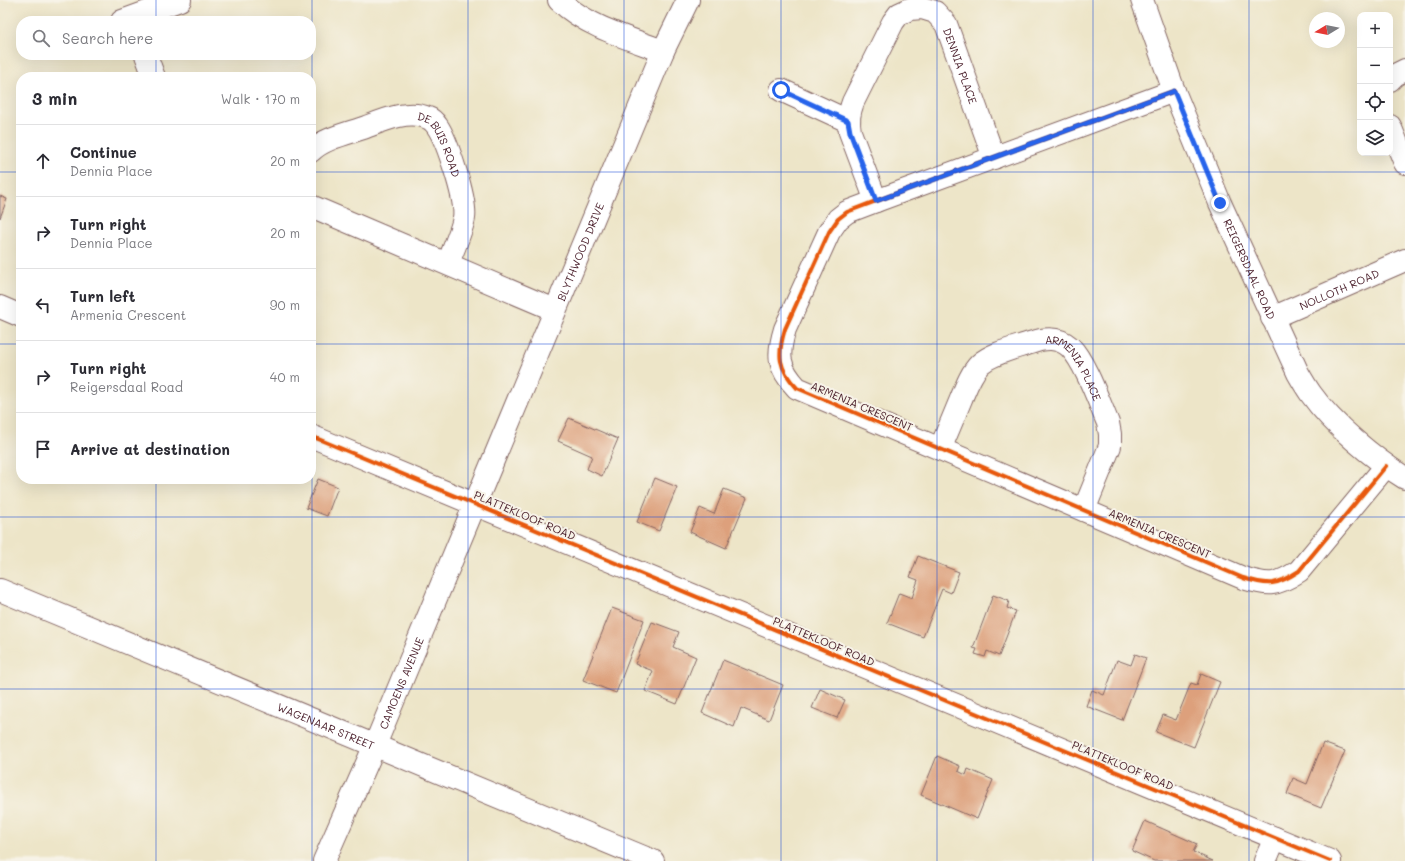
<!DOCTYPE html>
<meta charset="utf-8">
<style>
body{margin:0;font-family:Mali,sans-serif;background:#f7f7f7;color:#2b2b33}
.controls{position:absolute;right:12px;top:12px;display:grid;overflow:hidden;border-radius:8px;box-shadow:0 4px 16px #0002}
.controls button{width:36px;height:36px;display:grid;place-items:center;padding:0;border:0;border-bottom:1px solid #e1e1e2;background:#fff;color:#2b2b33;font:20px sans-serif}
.compass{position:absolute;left:1309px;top:12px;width:36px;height:36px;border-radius:50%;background:#fff;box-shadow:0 4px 16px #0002;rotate:260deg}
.stop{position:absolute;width:12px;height:12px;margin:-9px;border:3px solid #2563eb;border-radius:50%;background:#fff}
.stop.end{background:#2563eb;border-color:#fff;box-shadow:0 1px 4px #0008}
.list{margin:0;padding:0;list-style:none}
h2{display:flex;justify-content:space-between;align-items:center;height:52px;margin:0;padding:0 16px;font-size:17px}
h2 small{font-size:13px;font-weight:400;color:#7c7c81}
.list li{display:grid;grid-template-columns:26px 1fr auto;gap:12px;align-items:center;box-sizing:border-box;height:72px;padding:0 16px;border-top:1px solid #e1e1e2}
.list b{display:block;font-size:15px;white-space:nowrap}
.list p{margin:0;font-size:13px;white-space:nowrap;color:#7c7c81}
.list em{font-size:13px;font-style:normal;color:#7c7c81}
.icon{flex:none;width:22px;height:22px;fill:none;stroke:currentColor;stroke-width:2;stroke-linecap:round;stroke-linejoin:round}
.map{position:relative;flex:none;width:1405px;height:861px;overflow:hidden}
.search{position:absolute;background:#fff;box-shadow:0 4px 16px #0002;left:16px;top:16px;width:300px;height:44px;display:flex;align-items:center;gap:10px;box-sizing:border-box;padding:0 14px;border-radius:16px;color:#7c7c81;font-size:15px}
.panel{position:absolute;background:#fff;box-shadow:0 4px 16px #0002;left:16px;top:72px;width:300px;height:412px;border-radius:16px}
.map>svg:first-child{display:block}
.building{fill:#dda07b}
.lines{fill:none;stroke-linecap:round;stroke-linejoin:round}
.street-casing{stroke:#836462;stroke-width:24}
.street{stroke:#fff;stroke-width:22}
.cycleway-casing{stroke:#f7f3e8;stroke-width:6}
.cycleway{stroke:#e8590c;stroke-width:4}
.route{stroke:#2563eb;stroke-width:5}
.grid{fill:none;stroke:#1d4ed8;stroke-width:1;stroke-opacity:0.55}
.labels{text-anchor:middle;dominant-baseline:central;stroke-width:4;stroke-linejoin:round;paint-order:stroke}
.street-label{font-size:11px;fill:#4a1f2b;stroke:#f7f3e8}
</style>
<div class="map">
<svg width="1405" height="861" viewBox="0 0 1405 861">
<rect width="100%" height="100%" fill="#f7f3e8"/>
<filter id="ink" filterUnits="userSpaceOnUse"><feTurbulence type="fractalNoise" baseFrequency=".025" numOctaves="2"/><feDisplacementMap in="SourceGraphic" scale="8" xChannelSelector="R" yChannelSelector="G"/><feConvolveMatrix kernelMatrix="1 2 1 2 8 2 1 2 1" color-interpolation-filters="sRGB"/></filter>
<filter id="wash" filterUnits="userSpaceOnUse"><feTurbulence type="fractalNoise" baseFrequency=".012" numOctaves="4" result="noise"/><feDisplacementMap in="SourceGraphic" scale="16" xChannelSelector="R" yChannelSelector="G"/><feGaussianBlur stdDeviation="0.9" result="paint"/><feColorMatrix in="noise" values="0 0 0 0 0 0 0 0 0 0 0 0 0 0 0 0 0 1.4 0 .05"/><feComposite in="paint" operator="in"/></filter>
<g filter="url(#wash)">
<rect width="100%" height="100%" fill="#ede5c8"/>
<g id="blocks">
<path class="building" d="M0 196 7 199 0 218Z
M569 418 618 439 602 476 587 469 592 456 558 441Z
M655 478 677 487 659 531 637 522Z
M318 479 338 487 327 516 306 508Z
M724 489 747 498 726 548 690 532 700 508 714 514Z
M918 556 959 572 951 593 942 589 923 637 887 623 899 593 912 598 918 580 910 577Z
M993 595 1009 601 1007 608 1016 611 999 656 987 651 985 657 975 654 977 649 973 648Z
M612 608 644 620 616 693 583 680Z
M652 622 679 632 673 647 696 657 677 704 645 691 653 671 635 664Z
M1135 654 1146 658 1122 720 1086 706 1092 690 1104 695 1117 660 1131 665Z
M723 660 783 685 769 720 741 708 734 727 702 713Z
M1201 674 1220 682 1194 747 1156 732 1163 715 1176 720 1191 683 1197 685Z
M820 689 845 700 837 718 812 708Z
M1323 743 1345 751 1321 808 1287 794 1293 778 1307 784Z
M937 756 960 766 958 771 966 775 968 769 993 780 977 819 921 795Z
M1145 821 1197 844 1193 852 1213 861H1154L1132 851Z"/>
</g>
</g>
<g filter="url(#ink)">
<use href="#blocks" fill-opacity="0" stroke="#836462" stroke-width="1"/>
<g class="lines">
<g class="street-casing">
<g id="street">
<path d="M559 0C587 27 628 38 663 51"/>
<path id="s1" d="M1142 0 1174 91 1220 203 1298 373C1302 380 1306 387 1311 394 1333 425 1373 458 1405 478"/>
<path d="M122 21 180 0"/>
<path d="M146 55 154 77"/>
<path d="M1390 80 1395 75 1405 70"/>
<path d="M781 90 848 121"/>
<path d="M1174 91 876 201 847 212 838 219 829 232 785 329C777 355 778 368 797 388L1243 578C1269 586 1276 586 1299 571L1386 466"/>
<path d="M1390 126 1405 163"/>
<path id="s2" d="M311 151C324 138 350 133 366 127 384 120 409 109 428 118 431 119 435 123 437 126 447 140 467 201 464 218 462 230 453 250 448 263"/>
<path id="s3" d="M876 201 850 132C848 120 849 113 853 102L893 22 899 14 910 9 922 8 935 12 946 24 994 158"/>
<path d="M311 206 555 310"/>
<path d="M0 307 21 316"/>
<path id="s4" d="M1272 318 1405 260"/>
<path d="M311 436 1330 861"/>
<path id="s5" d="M940 449C947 433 954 416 961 399 966 387 971 373 980 364 992 353 1015 348 1030 343 1044 338 1058 336 1070 347 1085 362 1099 402 1108 423L1110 434V446L1084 510"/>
<path id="s6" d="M0 590 653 861"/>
<path id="s7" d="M324 861 375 745 663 51 688 0"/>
<path d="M1265 861 1275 838"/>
</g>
</g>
<use href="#street" class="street"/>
<g class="cycleway-casing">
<path id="cycleway" d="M1174 91 876 201 847 212 838 219 829 232 785 329C777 355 778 368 797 388L1243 578C1269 586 1276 586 1299 571L1386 466
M311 436 1330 861"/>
</g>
<use href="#cycleway" class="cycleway"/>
</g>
</g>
<g class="lines" filter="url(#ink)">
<path class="route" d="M781 90 848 121 850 132 876 201 1174 91 1220 203"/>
</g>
<path class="grid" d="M156 0V21M312 0V861M468 0V861M624 0V861M781 0V861M937 0V861M1093 0V861M1249 0V861M156 55V77M0 172H21M311 172H1405M0 344H21M311 344H1405M156 479V861M0 517H1405M0 689H1405"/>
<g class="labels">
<g class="street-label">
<text stroke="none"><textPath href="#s3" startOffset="302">DENNIA PLACE</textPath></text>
<text stroke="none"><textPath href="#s2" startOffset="153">DE BUIS ROAD</textPath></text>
<text stroke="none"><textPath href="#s7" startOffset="661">BLYTHWOOD DRIVE</textPath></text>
<text stroke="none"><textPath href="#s1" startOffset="290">REIGERSDAAL ROAD</textPath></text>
<text stroke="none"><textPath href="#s4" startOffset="73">NOLLOTH ROAD</textPath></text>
<text stroke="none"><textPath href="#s5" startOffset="208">ARMENIA PLACE</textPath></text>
<text transform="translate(862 406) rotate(23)">ARMENIA CRESCENT</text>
<text transform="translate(525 515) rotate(23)">PLATTEKLOOF ROAD</text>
<text transform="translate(1160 533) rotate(23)">ARMENIA CRESCENT</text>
<text transform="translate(824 641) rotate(23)">PLATTEKLOOF ROAD</text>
<text stroke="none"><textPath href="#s7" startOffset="194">CAMOENS AVENUE</textPath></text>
<text stroke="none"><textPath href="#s6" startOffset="353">WAGENAAR STREET</textPath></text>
<text transform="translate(1123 765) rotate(23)">PLATTEKLOOF ROAD</text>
</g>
</g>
</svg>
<div class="controls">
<button>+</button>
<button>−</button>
<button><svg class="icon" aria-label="locate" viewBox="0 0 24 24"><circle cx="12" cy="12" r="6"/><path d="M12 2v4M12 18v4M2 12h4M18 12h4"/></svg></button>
<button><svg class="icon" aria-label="layers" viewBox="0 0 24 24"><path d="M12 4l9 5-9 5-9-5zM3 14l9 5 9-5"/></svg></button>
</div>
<svg class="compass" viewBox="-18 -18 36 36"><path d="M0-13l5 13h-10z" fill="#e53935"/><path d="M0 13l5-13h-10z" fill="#7c7c81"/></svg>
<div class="stop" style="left:781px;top:90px"></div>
<div class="stop end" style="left:1220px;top:203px"></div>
<div class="search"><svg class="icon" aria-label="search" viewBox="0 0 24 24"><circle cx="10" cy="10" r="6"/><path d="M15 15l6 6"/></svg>Search here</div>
<section class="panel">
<h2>3 min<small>Walk · 170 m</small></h2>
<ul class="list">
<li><svg class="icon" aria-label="ahead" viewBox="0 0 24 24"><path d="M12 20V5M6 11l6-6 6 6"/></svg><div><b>Continue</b><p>Dennia Place</p></div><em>20 m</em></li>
<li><svg class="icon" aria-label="right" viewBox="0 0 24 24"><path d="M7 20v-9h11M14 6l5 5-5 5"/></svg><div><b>Turn right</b><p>Dennia Place</p></div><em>20 m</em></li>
<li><svg class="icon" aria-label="left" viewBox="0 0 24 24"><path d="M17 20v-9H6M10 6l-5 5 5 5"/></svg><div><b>Turn left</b><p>Armenia Crescent</p></div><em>90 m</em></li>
<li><svg class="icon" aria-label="right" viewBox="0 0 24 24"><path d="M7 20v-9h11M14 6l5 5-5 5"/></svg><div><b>Turn right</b><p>Reigersdaal Road</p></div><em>40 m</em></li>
<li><svg class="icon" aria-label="arrive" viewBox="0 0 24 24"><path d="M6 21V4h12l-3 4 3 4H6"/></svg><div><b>Arrive at destination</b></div></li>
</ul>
</section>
</div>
